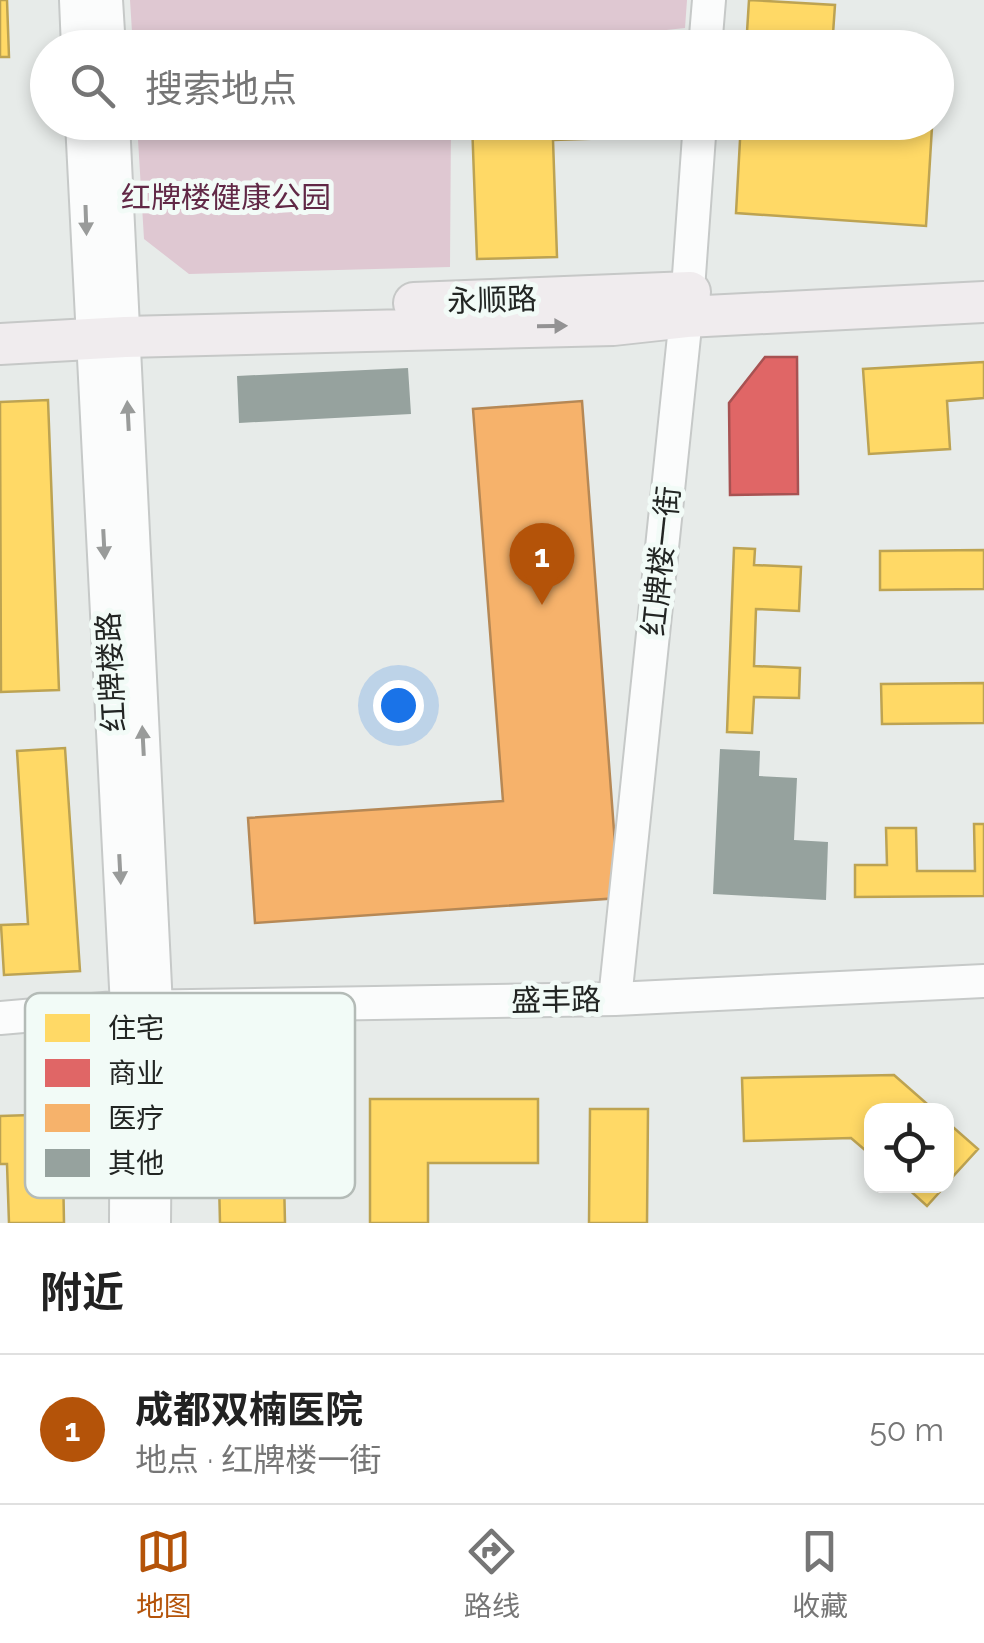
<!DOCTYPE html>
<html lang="zh">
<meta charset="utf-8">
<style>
body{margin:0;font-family:Raleway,"Noto Sans SC",sans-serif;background:#f6f6f6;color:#222}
.controls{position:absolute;right:30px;bottom:30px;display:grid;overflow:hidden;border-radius:20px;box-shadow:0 5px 15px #0003}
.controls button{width:90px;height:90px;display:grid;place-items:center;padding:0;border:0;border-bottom:2px solid #e0e0e0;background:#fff;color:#222;font:50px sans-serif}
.you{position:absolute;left:398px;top:705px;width:35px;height:35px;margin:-25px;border:8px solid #fff;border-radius:50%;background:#1a73e8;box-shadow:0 0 0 15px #1a73e833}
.badge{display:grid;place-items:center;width:65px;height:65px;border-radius:50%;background:#b45309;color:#fff;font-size:32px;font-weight:700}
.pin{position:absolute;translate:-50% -82px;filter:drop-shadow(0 2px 5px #0008)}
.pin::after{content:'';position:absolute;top:52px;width:35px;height:30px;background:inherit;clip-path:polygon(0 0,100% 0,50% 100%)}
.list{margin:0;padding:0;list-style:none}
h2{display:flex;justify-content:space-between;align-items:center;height:130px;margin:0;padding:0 40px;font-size:42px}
h2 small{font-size:32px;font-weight:400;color:#767676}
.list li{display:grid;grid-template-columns:65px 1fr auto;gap:30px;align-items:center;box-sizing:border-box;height:150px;padding:0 40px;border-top:2px solid #e0e0e0}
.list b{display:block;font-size:38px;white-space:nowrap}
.list p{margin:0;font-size:32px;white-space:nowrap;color:#767676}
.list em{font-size:32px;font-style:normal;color:#767676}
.icon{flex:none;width:55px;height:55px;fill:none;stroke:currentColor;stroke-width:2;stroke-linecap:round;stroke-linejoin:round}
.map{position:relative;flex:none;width:984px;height:1223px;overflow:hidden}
.search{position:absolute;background:#fff;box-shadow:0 5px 15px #0003;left:30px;right:30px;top:30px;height:110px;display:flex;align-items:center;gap:25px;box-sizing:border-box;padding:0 35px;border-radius:55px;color:#767676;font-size:38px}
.sheet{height:280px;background:#fff}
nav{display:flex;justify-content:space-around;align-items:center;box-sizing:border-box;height:140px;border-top:2px solid #e0e0e0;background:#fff;font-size:28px;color:#767676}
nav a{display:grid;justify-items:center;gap:5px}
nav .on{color:#b45309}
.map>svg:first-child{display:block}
.green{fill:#dfc8d2}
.homes{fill:#ffd966;stroke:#bda352;stroke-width:2.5}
.shops{fill:#e06666;stroke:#a75252;stroke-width:2.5}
.health{fill:#f6b26b;stroke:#b68855;stroke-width:2.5}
.building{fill:#96a29e}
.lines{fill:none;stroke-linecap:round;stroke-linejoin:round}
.minor-casing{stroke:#c6c9c8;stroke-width:36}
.major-casing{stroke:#c6c8c7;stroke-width:44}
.minor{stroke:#fbfcfc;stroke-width:32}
.major{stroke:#f0ecee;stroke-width:40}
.oneway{fill:#999b9a}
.oneway2{fill:#939293}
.labels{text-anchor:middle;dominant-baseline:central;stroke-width:10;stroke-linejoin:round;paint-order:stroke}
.park-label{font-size:30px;fill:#612846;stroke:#f2fbf7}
.street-label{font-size:30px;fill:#222523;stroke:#f2fbf7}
.key{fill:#f2fbf7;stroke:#b4bbb7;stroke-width:2.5}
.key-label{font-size:28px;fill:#222523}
</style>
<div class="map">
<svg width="984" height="1223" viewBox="0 0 984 1223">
<rect width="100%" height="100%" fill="#e7ebe9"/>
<path class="green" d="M130 0H687L685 28 502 48H133Z
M137 123H451L450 267 189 274 144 239Z"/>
<path class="homes" d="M0 0H7L9 57H0Z
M749 0 835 5 832 48H746Z
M472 122H613V138L553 140 557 257 477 259Z
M741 122H871L932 127 926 226 736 213Z
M984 362V398L947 401 950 449 869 454 863 369Z
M48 400 59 690 1 692 0 402Z
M734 548 755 549 754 565 801 567 799 611 756 609 754 666 800 668 799 698 754 697 752 733 727 732Z
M984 550V589L880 590V551Z
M984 683V723L882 724 881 684Z
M65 748 80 971 4 975 1 925 28 924 17 751Z
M974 824H984V896L855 897V865H887L886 828H916L917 871H975Z
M894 1075 934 1110H872V1156L851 1138 744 1141 742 1078Z
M282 1092 285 1223H220L217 1093Z
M370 1099H538V1163H428V1223H370Z
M590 1109H648L647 1223H589Z
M62 1114 64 1223H9L7 1164H0V1116Z
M946 1121 978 1149 946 1184Z
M905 1186H945L927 1206Z"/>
<path class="shops" d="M765 357H797L798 494 730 495 729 403Z"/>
<path class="health" d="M582 401 619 898 255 923 248 818 503 801 473 409Z"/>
<path class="building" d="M408 368 411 414 239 423 237 376Z
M720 749 760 751 759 776 797 778 794 840 828 842 826 900 713 894Z"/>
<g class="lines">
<g class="minor-casing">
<path id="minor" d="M76 0 78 48
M106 0 109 48
M705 48 709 0
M82 122 127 1007 126 1223
M113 122 156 1007 154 1223
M615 999 686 317 700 122
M0 1018 127 1007 615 999 984 981"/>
</g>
<g class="major-casing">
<path id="major" d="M414 303 690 292
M0 344 125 337 613 325 686 317 984 302"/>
</g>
<use href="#minor" class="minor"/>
<use href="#major" class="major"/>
</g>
<defs><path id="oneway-solid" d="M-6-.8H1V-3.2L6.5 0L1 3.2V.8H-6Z" transform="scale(2.5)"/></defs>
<g class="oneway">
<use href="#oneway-solid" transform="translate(86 220) rotate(88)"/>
<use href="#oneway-solid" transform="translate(128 416) rotate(-93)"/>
<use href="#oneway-solid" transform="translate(104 544) rotate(87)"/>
<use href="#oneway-solid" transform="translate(143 741) rotate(-93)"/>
<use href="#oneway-solid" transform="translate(120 869) rotate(87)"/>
</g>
<use class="oneway2" href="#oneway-solid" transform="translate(552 326) rotate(-1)"/>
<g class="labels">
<g class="park-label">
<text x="226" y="197">红牌楼健康公园</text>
</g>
<g class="street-label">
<text transform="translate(492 300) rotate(-2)">永顺路</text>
<text transform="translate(661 561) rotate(-84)">红牌楼一街</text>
<text transform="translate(111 672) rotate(-93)">红牌楼路</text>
<text transform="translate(556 1000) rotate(-1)">盛丰路</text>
</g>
</g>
<rect x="25" y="993" width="330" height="205" rx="15" class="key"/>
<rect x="45" y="1014" width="45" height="28" fill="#ffd966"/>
<rect x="45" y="1059" width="45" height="28" fill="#e06666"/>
<rect x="45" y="1104" width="45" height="28" fill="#f6b26b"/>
<rect x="45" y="1149" width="45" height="28" fill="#96a29e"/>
<g class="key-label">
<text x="108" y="1038">住宅</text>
<text x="108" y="1083">商业</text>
<text x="108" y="1128">医疗</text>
<text x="108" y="1173">其他</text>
</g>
</svg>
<div class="controls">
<button><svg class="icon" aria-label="locate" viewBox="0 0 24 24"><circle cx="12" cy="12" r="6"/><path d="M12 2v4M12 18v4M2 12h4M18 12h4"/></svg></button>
</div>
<div class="you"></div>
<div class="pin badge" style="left:542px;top:605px">1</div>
<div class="search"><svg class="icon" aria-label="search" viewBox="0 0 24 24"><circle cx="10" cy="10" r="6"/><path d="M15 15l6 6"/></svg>搜索地点</div>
</div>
<section class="sheet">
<h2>附近<small></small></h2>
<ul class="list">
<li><span class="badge">1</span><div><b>成都双楠医院</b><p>地点 · 红牌楼一街</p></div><em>50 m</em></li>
</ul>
</section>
<nav>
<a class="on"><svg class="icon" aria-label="map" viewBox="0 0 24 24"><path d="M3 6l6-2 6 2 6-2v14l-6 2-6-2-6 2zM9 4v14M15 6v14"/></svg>地图</a>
<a><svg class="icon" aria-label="directions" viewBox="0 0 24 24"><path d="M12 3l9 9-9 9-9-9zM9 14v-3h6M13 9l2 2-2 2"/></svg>路线</a>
<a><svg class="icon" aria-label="saved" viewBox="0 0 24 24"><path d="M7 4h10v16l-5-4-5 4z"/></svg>收藏</a>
</nav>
